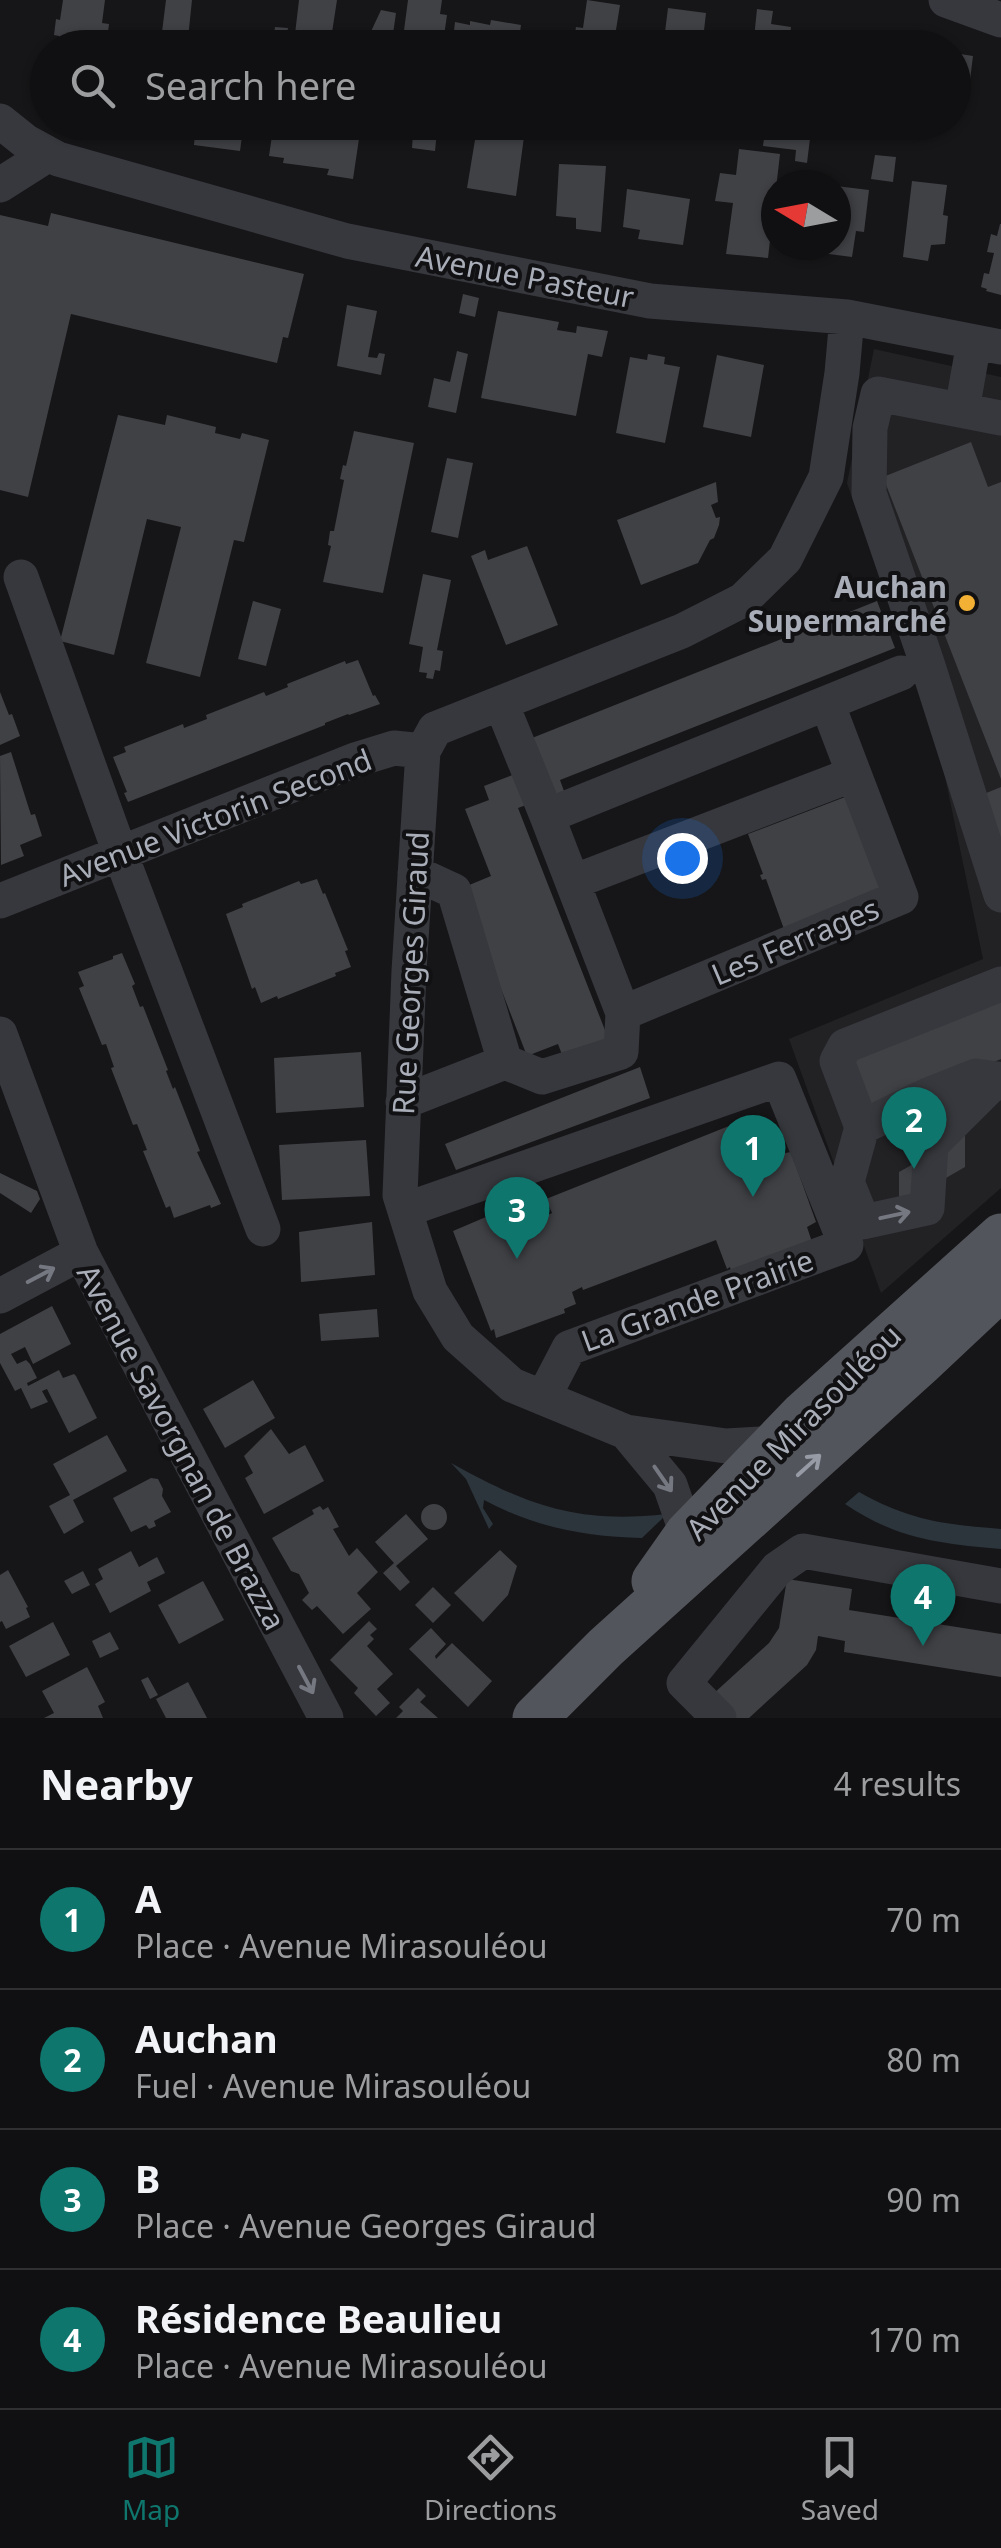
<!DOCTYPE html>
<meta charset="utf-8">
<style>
body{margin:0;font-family:"Noto Sans",sans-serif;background:#1e1e20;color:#f1f3f6}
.compass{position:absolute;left:761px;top:170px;width:90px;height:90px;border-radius:50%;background:#101012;box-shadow:0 2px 8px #0004;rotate:280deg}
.you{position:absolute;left:682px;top:858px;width:35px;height:35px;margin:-25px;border:8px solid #fff;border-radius:50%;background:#1a73e8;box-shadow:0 0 0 15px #1a73e833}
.badge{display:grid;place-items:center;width:65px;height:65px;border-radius:50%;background:#0f766e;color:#fff;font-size:32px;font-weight:700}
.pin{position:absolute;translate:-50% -82px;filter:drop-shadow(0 2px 5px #0008)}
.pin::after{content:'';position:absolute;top:52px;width:35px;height:30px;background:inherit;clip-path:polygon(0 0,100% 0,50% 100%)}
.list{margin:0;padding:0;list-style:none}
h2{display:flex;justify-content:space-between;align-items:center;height:130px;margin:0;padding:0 40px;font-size:42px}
h2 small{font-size:32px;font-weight:400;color:#9c9d9f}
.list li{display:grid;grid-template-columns:65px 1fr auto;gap:30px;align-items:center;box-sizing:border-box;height:140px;padding:0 40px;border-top:2px solid #303032}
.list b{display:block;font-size:38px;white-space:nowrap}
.list p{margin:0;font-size:32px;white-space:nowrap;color:#9c9d9f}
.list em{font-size:32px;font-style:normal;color:#9c9d9f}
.icon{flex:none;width:55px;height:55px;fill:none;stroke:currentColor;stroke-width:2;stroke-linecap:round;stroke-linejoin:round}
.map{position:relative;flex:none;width:1001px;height:1718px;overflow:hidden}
.search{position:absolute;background:#101012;box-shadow:0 2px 8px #0004;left:30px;right:30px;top:30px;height:110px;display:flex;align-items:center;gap:25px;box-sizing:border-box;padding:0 35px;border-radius:55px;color:#9c9d9f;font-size:38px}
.sheet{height:690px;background:#101012}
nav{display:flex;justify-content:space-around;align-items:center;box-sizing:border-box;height:140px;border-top:2px solid #303032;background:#101012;font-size:28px;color:#9c9d9f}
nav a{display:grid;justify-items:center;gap:5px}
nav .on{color:#0f766e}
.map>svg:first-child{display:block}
.built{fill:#222225}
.water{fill:#2c353c}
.building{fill:#404145}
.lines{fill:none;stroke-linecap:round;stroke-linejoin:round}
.minor{stroke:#37383d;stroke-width:35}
.major{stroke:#53555c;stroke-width:45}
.oneway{stroke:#757881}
.oneway2{stroke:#979ba6}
.poi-dot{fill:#f2b134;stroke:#111113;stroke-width:4}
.labels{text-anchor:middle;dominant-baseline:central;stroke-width:8;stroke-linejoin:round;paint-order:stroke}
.street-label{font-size:30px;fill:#a8adb8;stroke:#111113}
.poi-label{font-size:30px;font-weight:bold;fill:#a8adb8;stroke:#111113;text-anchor:end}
</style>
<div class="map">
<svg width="1001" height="1718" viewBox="0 0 1001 1718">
<rect width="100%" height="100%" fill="#161618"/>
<path class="built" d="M874 349 1001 377V1188L881 1293 789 1039 983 959 939 748 847 483Z"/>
<path class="water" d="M451 1463C529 1506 577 1524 667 1514L642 1538C586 1537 534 1527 484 1500L483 1508 493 1524 489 1529 466 1479Z
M859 1492C911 1521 943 1524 1001 1529V1549C942 1544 896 1539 845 1504Z"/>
<path class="building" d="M63 0H105L102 23 109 24 106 48H58L59 36 54 35 56 19 60 20Z
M166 0H192L187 48H160Z
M299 0H337L331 39 295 34Z
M408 0H442L440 14 447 15 443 43 436 42 435 48H415L411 47 412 39 403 38Z
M587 0 620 5 615 36 625 38 624 48H573L576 27 583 28Z
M668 8 706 13 702 48H663Z
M757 9 773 11 771 24 791 27 789 48H753Z
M381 10 396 13 392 41 406 43 405 48H363L365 39 367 40Z
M491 20 521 25 520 32 539 35 537 48H452L455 22 470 25V21L490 25Z
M275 27 288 28 285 48H272Z
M954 53 973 56 967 105 954 104Z
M151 122H177L175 139 150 136Z
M196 122H231V127L243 129 240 151 194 145Z
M274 122H349L348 131 360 132 353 179 327 175 329 169 283 163 284 158 269 156Z
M384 122H438L435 151 412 148 413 134 383 131Z
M478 122H526L516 196 467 188Z
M604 122H631L629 131 603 127Z
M683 122H720L719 130 682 125Z
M774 122H812L807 163 795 161 796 150 763 146 766 123 774 124Z
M815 122H873L871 134 831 128 830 134 813 132Z
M739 149 780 154 768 258 726 254 733 203 715 201 720 173 736 175Z
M875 155 896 157 893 182 871 179Z
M559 164 606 166 601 232 576 229V218L556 216Z
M912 181 947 185 943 215 948 216 945 244 931 245 928 261 903 257Z
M836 186 869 190 864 232 856 231 852 257 821 253 822 245H836Z
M627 189 690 199 683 245 638 239 640 230 623 227Z
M51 213 304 274 288 338 283 337 277 363 71 314 28 497 0 490V215L48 226Z
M1000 224H1001V295L986 291 987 289 981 287 984 273 989 274 994 253 987 252 991 234 997 236Z
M463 294 479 298 475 317 459 313Z
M347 305 377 311 368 357 377 358 379 353 385 354 381 375 337 366Z
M498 311 559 322 557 330 576 333 577 326 608 331 602 357 588 354 576 416 481 398Z
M457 351 468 354 456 413 428 407 434 378 450 382Z
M648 354 665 357 664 364 680 367 665 443 616 433 630 357 647 360Z
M717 355 764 365 751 437 703 427Z
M118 415 165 425 167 415 216 427 215 433 240 439 242 433 269 440 244 542 234 540 200 677 146 663 181 527 147 519 114 655 60 641Z
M354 431 414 443 383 593 323 582 331 546 328 545 330 531H334L344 480 340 479 343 465 346 466Z
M971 442 988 487 1001 482V779L883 477Z
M447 458 473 463 458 538 431 532Z
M716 482 718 502 711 505 716 518 720 517 719 525 714 538 710 540 698 563 641 585 617 520Z
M527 546 558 625 506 645 471 556 485 550 488 560Z
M423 574 451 580 437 650 443 651 440 671 435 670 433 679 426 678 427 673 419 672 423 647 409 644Z
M253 601 281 609 266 666 238 659Z
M877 601 895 648 560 780 564 791 518 808 610 1043 564 1060 558 1044 527 1056 462 888 491 876 465 809 489 800 484 786 541 764 532 738Z
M358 660 373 696 375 695 380 704 349 715 348 714 325 723V725L128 802 124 793 127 792 113 757 126 752 124 747 183 724 184 728 207 719 206 715 264 692 266 696 288 687 287 684 345 661 346 664Z
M0 692 9 715 12 714 20 736 0 745Z
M11 752 31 815 35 814 42 836 20 845 24 856 1 865 0 756Z
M1001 787V840L979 796Z
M845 797 882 893 785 932 766 879 762 880 760 875 763 874 748 834Z
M317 879 323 894 325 893 348 950 345 951 351 967 335 973 336 976 278 999 277 996 261 1003 255 987 252 989 226 914 243 907 242 904 299 881 301 884Z
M122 953 135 984 132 986 140 1007 143 1006 168 1070 166 1071 173 1089 175 1087 200 1151 197 1152 221 1204 211 1208 210 1205 174 1218 170 1206 166 1208 143 1151 147 1150 137 1124 133 1125 111 1068 114 1067 106 1044 102 1045 79 988 84 986 78 972 113 959V956Z
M1001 994V1059L873 1111 850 1055Z
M361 1052 364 1107 276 1113 274 1058Z
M640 1067 650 1098 456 1170 445 1144Z
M754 1116 761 1141 756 1143 758 1148 775 1140 780 1154 791 1152 816 1222 807 1227 812 1242 732 1275 730 1267 727 1269 716 1240 583 1290 582 1287 572 1292 576 1304 564 1309 565 1313 496 1338 494 1329 491 1331 453 1231 521 1202 524 1210 540 1203 544 1217 552 1213 546 1199Z
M965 1135V1167L899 1205V1172Z
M366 1140 370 1196 282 1200 279 1145Z
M0 1173 37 1191 40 1199 31 1213 0 1193Z
M372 1222 375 1275 301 1282 299 1232Z
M52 1306 71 1344 33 1364 25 1347 11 1354 17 1364 26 1360 30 1364 37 1378 27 1383 28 1386 59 1370 63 1378 74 1374 76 1376 97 1418 69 1433 47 1389 42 1391 48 1402 31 1409 21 1388 15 1391 0 1363V1334Z
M377 1309 379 1337 321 1341 319 1314Z
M253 1380 275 1418 225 1448 203 1409Z
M271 1429 289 1454 305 1445 324 1481 264 1514 245 1478 253 1473 244 1456Z
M107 1435 127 1471 73 1500 84 1522 64 1534 49 1506 70 1495 53 1464Z
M151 1478 158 1479 163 1489 162 1496 171 1512 154 1521 156 1526 149 1529 146 1525 131 1532 113 1498Z
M421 1517a13 13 0 1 1 26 0a13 13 0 1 1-26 0Z
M320 1506 323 1510 328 1507 339 1527 333 1529 349 1556 357 1548 378 1572 357 1593 371 1609 343 1634 317 1606 312 1610 302 1600 309 1593 299 1574 291 1571 272 1538 314 1514 312 1510Z
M406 1514 428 1539 396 1566 410 1582 400 1591 383 1573 394 1563 375 1542Z
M500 1550 517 1566 508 1595 483 1622 454 1593Z
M131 1551 139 1567 157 1557 165 1573 147 1582 151 1591 110 1613 95 1584 103 1579 98 1569Z
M8 1570 28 1607 26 1608 30 1617 6 1629 2 1621 0 1622V1575Z
M83 1571 90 1585 72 1594 64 1581Z
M787 1579 852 1589 849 1610 1001 1634V1677L844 1652 845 1641 818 1636 816 1650 807 1665 749 1718H734L712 1695 769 1643 779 1628Z
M203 1581 224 1620 179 1644 158 1605Z
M433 1587 451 1605 433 1623 415 1605Z
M369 1621 377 1629 370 1635 374 1639 367 1646 393 1674 377 1689 390 1703 376 1716 354 1693 358 1688 330 1660Z
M53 1622 70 1655 26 1677 9 1646Z
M431 1628 446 1644 435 1656 436 1659 452 1643 492 1681 468 1707 409 1649Z
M110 1632 119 1649 100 1658 92 1641Z
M87 1667 105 1702 98 1706 103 1718H44L54 1713 42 1691Z
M148 1677 158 1695 150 1699 141 1680Z
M188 1682 207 1718H166L156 1699Z
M418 1688 426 1696 420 1702 438 1718H396L403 1711 399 1707Z"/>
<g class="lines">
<path class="minor" d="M946 0 1001 20
M0 121 25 141 58 159 347 241 650 301 847 317 1001 347
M0 185 41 159
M962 410 974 342
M1001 418 878 394 870 428 869 493 927 663 1001 895
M21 577 120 853 263 1229
M501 703 547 816 901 673
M827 703 854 774
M547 816 623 1013 901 897 854 774 573 882
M0 901 355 760 394 748 423 751
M0 1034 81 1253 326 1718
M505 1062 542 1077 621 1052 623 1013
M997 1079 931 1145 927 1208 863 1222 847 1182 862 1127 837 1061 845 1046 1001 984
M403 1102 505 1062 454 891 415 873
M862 1127 928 1095 976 1076 997 1079 1000 1083
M405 1210 779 1079 846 1245 569 1348 543 1398
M0 1296 81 1253
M626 1432 670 1485 687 1534
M777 1443 726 1446 626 1432 512 1385 458 1337 430 1291 400 1195 409 971 423 751 435 729 682 631 743 600 785 559 826 477 842 373 847 317
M719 1718 684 1683 777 1569 803 1551 1001 1586"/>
<path class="major" d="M654 1581 687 1534 803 1414 1001 1236
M535 1718 606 1647 921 1363 1001 1288"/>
</g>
<defs><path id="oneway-shaft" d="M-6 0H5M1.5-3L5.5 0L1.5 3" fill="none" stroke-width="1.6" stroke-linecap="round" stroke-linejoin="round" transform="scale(2.5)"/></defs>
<g class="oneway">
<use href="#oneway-shaft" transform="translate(895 1215) rotate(-12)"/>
<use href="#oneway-shaft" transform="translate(41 1275) rotate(-28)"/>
<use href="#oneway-shaft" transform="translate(663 1479) rotate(55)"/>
<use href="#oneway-shaft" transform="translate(306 1680) rotate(62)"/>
</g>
<use class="oneway2" href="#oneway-shaft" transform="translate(809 1465) rotate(-42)"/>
<circle class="poi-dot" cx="967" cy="603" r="10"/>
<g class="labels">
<g class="street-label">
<text transform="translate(525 276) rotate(11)">Avenue Pasteur</text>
<text transform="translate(215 817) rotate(-21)">Avenue Victorin Second</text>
<text transform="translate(795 941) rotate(-23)">Les Ferrages</text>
<text transform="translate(410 973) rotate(-87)">Rue Georges Giraud</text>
<text transform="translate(697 1300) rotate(-20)">La Grande Prairie</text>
<text transform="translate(793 1432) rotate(-45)">Avenue Mirasouléou</text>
<text transform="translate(182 1447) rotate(62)">Avenue Savorgnan de Brazza</text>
</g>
<g class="poi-label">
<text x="947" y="586">Auchan<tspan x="947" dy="34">Supermarché</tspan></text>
</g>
</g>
</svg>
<svg class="compass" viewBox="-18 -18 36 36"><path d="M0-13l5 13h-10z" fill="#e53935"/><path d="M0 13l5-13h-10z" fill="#9c9d9f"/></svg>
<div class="you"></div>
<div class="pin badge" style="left:753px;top:1197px">1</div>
<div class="pin badge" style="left:914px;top:1169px">2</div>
<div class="pin badge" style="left:517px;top:1259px">3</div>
<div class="pin badge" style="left:923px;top:1646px">4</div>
<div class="search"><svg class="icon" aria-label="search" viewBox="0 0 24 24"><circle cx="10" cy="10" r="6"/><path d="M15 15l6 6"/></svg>Search here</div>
</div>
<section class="sheet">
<h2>Nearby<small>4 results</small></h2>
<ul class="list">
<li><span class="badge">1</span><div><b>A</b><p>Place · Avenue Mirasouléou</p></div><em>70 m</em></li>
<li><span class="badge">2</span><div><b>Auchan</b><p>Fuel · Avenue Mirasouléou</p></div><em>80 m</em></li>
<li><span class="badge">3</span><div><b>B</b><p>Place · Avenue Georges Giraud</p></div><em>90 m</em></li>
<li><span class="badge">4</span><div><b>Résidence Beaulieu</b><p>Place · Avenue Mirasouléou</p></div><em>170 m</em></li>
</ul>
</section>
<nav>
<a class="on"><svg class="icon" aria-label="map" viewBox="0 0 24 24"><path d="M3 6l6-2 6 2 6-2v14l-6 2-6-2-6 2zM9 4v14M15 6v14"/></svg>Map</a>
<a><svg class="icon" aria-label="directions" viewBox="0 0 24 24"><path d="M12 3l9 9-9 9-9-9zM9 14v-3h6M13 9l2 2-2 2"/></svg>Directions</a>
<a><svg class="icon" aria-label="saved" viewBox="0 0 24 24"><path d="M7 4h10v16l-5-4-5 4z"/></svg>Saved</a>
</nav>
